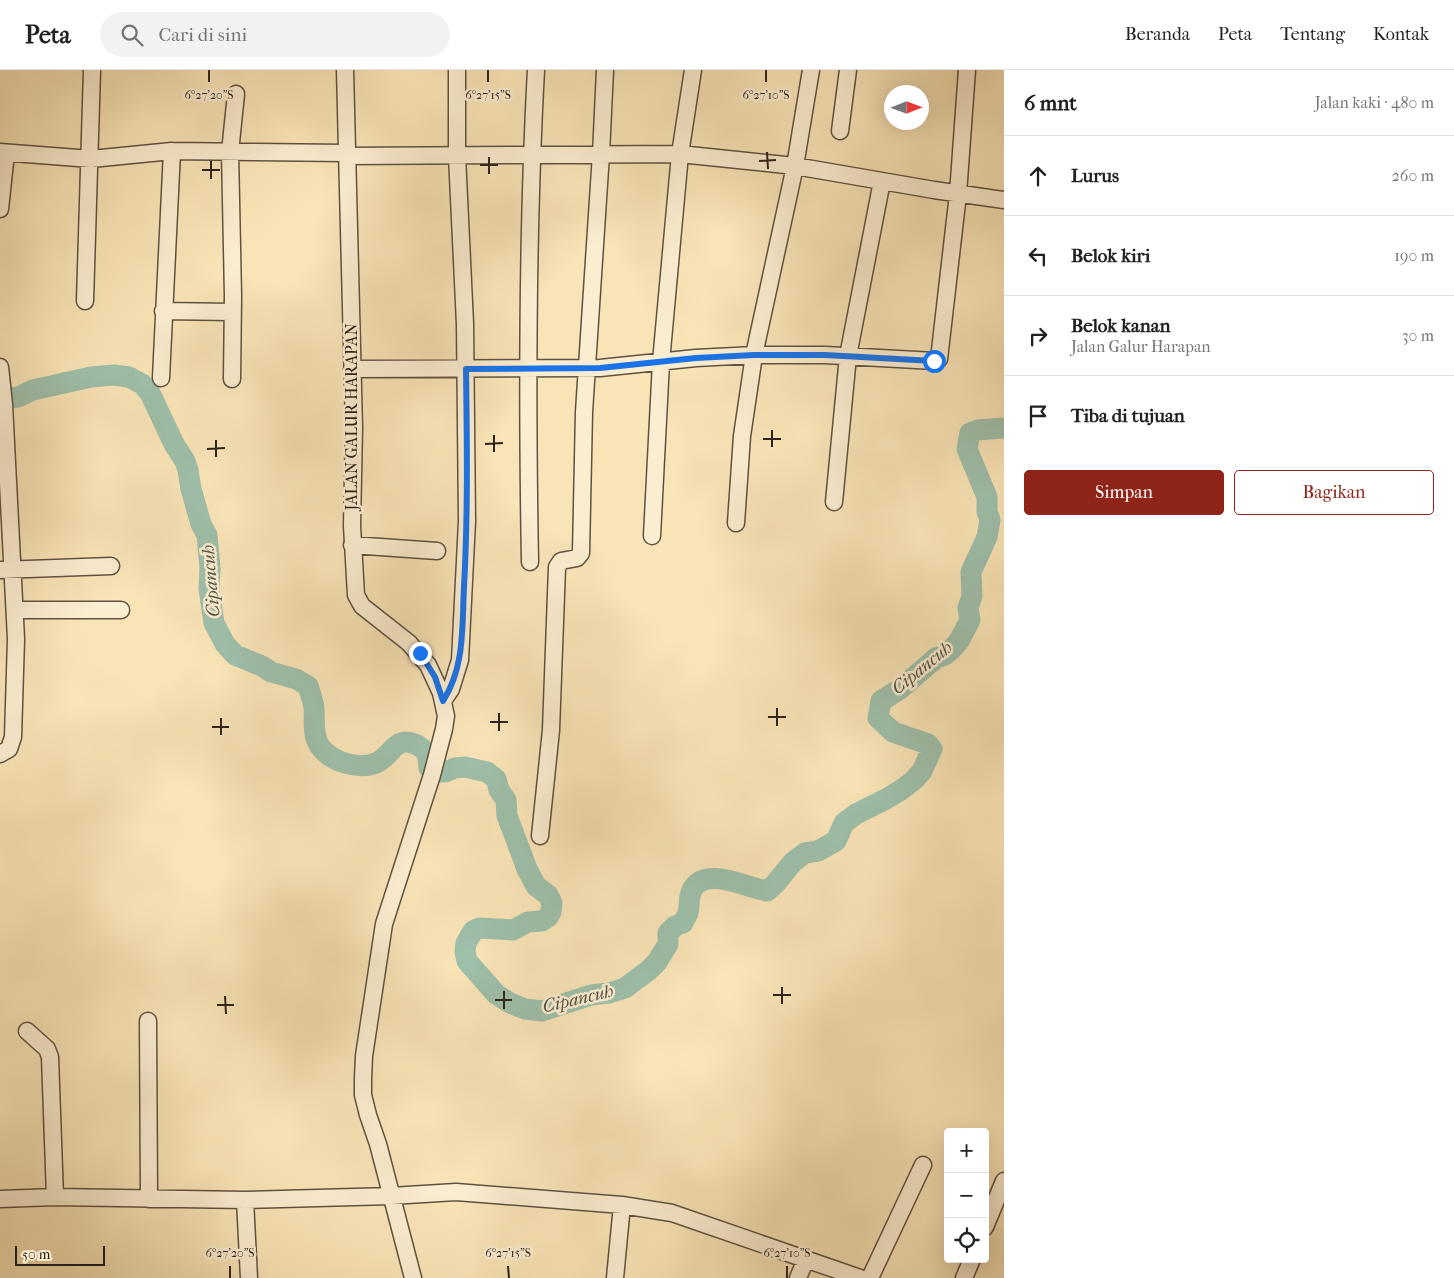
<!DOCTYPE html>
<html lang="id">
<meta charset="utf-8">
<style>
body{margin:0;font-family:"IM FELL French Canon",serif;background:#f2f2f2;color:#202124}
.controls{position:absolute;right:15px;bottom:15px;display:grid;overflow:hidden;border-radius:5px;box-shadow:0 5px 20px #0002}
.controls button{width:45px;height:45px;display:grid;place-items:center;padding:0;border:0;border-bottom:1px solid #e0e0e0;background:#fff;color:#202124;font:25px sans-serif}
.compass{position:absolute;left:884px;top:15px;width:45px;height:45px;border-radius:50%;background:#fff;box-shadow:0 5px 20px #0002;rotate:89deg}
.scale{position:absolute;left:15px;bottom:12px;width:90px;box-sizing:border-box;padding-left:5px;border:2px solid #2d221b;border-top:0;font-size:14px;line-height:18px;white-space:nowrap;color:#2d221b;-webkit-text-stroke:4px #fbedd0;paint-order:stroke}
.stop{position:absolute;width:15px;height:15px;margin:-11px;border:4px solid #1a73e8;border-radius:50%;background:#fff}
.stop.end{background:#1a73e8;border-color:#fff;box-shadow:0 1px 5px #0008}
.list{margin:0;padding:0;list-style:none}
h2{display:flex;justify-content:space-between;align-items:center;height:65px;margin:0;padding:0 20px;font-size:21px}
h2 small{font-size:16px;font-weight:400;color:#757577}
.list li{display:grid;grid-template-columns:32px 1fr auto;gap:15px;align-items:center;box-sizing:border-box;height:80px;padding:0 20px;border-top:1px solid #e0e0e0}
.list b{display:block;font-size:19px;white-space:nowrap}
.list p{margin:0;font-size:16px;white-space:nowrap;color:#757577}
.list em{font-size:16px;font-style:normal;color:#757577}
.actions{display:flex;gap:10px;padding:15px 20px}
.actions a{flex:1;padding:11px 0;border:1px solid #8f2418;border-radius:5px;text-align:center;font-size:18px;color:#8f2418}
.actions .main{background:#8f2418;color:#fff}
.icon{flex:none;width:28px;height:28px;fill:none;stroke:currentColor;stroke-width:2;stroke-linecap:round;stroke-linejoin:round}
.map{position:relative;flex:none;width:1004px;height:1208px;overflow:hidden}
header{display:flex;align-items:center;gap:30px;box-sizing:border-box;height:70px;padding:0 25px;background:#fff;border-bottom:1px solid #e0e0e0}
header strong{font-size:24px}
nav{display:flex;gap:28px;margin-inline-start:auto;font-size:18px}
.search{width:350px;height:45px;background:#f2f2f2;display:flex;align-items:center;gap:12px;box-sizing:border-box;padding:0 18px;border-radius:28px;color:#757577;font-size:19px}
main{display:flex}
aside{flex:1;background:#fff}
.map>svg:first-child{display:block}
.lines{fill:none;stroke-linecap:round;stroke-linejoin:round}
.river{stroke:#9ebfaa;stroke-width:21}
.minor-casing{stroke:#605242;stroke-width:19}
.minor{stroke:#fbedd0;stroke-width:16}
.route{stroke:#1a73e8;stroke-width:6}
.ticks{fill:none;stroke:#2d221b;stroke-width:2}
.labels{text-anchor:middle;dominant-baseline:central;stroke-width:5;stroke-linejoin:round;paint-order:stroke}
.street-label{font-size:16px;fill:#2d221b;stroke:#fbedd0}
.water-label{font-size:18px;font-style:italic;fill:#4f5146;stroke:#fbedd0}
.ticks-label{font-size:12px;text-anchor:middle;fill:#2d221b;stroke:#fbedd0;stroke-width:5;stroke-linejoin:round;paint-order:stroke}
</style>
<header>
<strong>Peta</strong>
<div class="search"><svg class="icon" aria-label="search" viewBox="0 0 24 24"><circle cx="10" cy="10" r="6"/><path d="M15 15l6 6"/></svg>Cari di sini</div>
<nav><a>Beranda</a><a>Peta</a><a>Tentang</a><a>Kontak</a></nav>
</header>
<main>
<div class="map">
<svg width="1004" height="1208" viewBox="0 0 1004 1208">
<rect width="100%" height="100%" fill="#f9e4b7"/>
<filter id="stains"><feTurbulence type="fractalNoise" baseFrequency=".004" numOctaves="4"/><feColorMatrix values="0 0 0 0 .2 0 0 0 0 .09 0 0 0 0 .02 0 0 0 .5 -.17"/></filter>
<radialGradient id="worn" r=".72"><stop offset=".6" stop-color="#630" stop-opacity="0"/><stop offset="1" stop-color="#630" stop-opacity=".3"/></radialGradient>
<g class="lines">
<path class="river" d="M0 329 18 327 33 320 91 307 114 305 129 307 142 314 150 323 174 374 185 391 188 400 191 419 201 454 207 465 210 498 209 519 214 553 225 574 235 585 262 596 271 602 296 609 308 616C310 623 313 630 314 638 315 650 312 663 319 675 330 692 360 701 378 692 393 684 395 666 415 674 428 680 428 686 429 698L434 702H445L455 698 465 697 487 702 496 709 499 720 506 730 507 746 512 759 527 799 536 816 548 825 552 833 551 842 548 847 542 851 528 852 513 860 480 858 473 861 466 873 465 882 467 891 496 924 510 933 525 939 542 941 591 925 609 923 625 918 649 900 657 892 668 874V863L675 856 683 853C684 850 687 846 688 843 690 836 688 828 692 820 705 795 747 818 767 821L775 814 793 792 805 783 818 781 836 771 844 753 856 744 886 729 901 720 914 710 922 701 932 679 928 674 893 662 878 648 881 631 900 619 936 588 945 585 951 580 959 571 970 550 968 538 972 526 971 502 987 467 990 450 987 442V427L967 379 970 363 978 360 1004 358"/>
<g class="minor-casing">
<path id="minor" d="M345 0 354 357 352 456 356 525 362 536 409 573 428 595 441 623 446 646 444 659 432 705 384 854 364 986 363 1009V1025L368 1045 378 1074 413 1208
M840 61 848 0
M0 82 91 89 172 81 346 83
M346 86 680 84 795 96 934 120 1004 130
M0 139 6 83
M85 231 92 0
M163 241 232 242
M0 297 4 334 16 569 13 667 9 679 0 684
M352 299 600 298 696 288 754 285H825L935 291 939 289 958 124 967 0
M161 308 172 81
M232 309 233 226 230 82 236 24
M834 432 848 286 882 111
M736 453 742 366 754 285 795 96 811 0
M652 466 661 292 680 84 693 0
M352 475 437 481
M530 492C527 328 527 164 536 0
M0 500 111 496
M15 540H121
M443 631 451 619 460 590 467 451 465 254 457 86V0
M540 766 551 660 557 497 561 491 577 488 581 483 584 342 601 84 605 0
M148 951 149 1129
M27 961 47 979 50 987 55 1127
M0 1129 55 1127 245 1130 391 1126 456 1122 622 1135 672 1143 860 1208
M245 1130 249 1208
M985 1157 1004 1111
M615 1208 622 1135
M798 1208 806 1189
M870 1208 923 1095
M964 1208 972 1189"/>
</g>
<use href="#minor" class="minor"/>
</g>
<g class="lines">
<path class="route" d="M420 583 435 607 443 631C465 597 462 556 464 517 468 444 467 372 466 299L600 298 696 288 754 285H825L934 291"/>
</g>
<path class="ticks" d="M209 0V12M488 0V12M766 0V12M767 82 768 99M489 87V104M211 91V109M759 91 776 90M480 95H498M202 100H220M772 360V377M494 365V382M763 369H781M216 370V387M485 374 503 373M207 379 225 378M777 638V656M499 643V661M768 647H786M221 648V665M490 652H508M212 657H229M782 917V934M504 921V939M773 925H791M225 926 226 944M495 930H512M217 935H234M230 1196V1208M508 1196 509 1208M787 1196V1208"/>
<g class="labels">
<g class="street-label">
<text transform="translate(351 347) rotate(-90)">JALAN GALUR HARAPAN</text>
</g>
<g class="water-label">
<text transform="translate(211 511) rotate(-95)">Cipancuh</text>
<text transform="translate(922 598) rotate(-39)">Cipancuh</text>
<text transform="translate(578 929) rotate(-13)">Cipancuh</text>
</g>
</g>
<g class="ticks-label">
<text x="209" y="29">6°27'20"S</text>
<text x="488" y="29">6°27'15"S</text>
<text x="766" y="29">6°27'10"S</text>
<text x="230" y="1187">6°27'20"S</text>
<text x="508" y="1187">6°27'15"S</text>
<text x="787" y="1187">6°27'10"S</text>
</g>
<rect width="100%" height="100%" filter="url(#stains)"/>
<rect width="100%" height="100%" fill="url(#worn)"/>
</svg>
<div class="controls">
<button>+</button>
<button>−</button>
<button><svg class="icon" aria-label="locate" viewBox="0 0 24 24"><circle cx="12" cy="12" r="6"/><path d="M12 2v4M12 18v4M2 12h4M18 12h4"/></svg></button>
</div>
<svg class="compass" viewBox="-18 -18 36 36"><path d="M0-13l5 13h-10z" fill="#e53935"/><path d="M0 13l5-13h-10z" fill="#757577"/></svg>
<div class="scale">50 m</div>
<div class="stop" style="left:934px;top:291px"></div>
<div class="stop end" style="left:420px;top:583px"></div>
</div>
<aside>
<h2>6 mnt<small>Jalan kaki · 480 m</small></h2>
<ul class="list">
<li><svg class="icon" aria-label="ahead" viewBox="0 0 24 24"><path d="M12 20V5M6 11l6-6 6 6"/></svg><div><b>Lurus</b></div><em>260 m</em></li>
<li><svg class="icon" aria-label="left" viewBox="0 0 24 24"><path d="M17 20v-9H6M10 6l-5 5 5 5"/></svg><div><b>Belok kiri</b></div><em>190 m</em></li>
<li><svg class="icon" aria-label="right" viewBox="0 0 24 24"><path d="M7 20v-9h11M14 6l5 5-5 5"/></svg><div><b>Belok kanan</b><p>Jalan Galur Harapan</p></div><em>30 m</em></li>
<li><svg class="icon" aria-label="arrive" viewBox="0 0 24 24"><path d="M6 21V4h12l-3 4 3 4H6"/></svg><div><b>Tiba di tujuan</b></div></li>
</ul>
<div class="actions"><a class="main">Simpan</a><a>Bagikan</a></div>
</aside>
</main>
